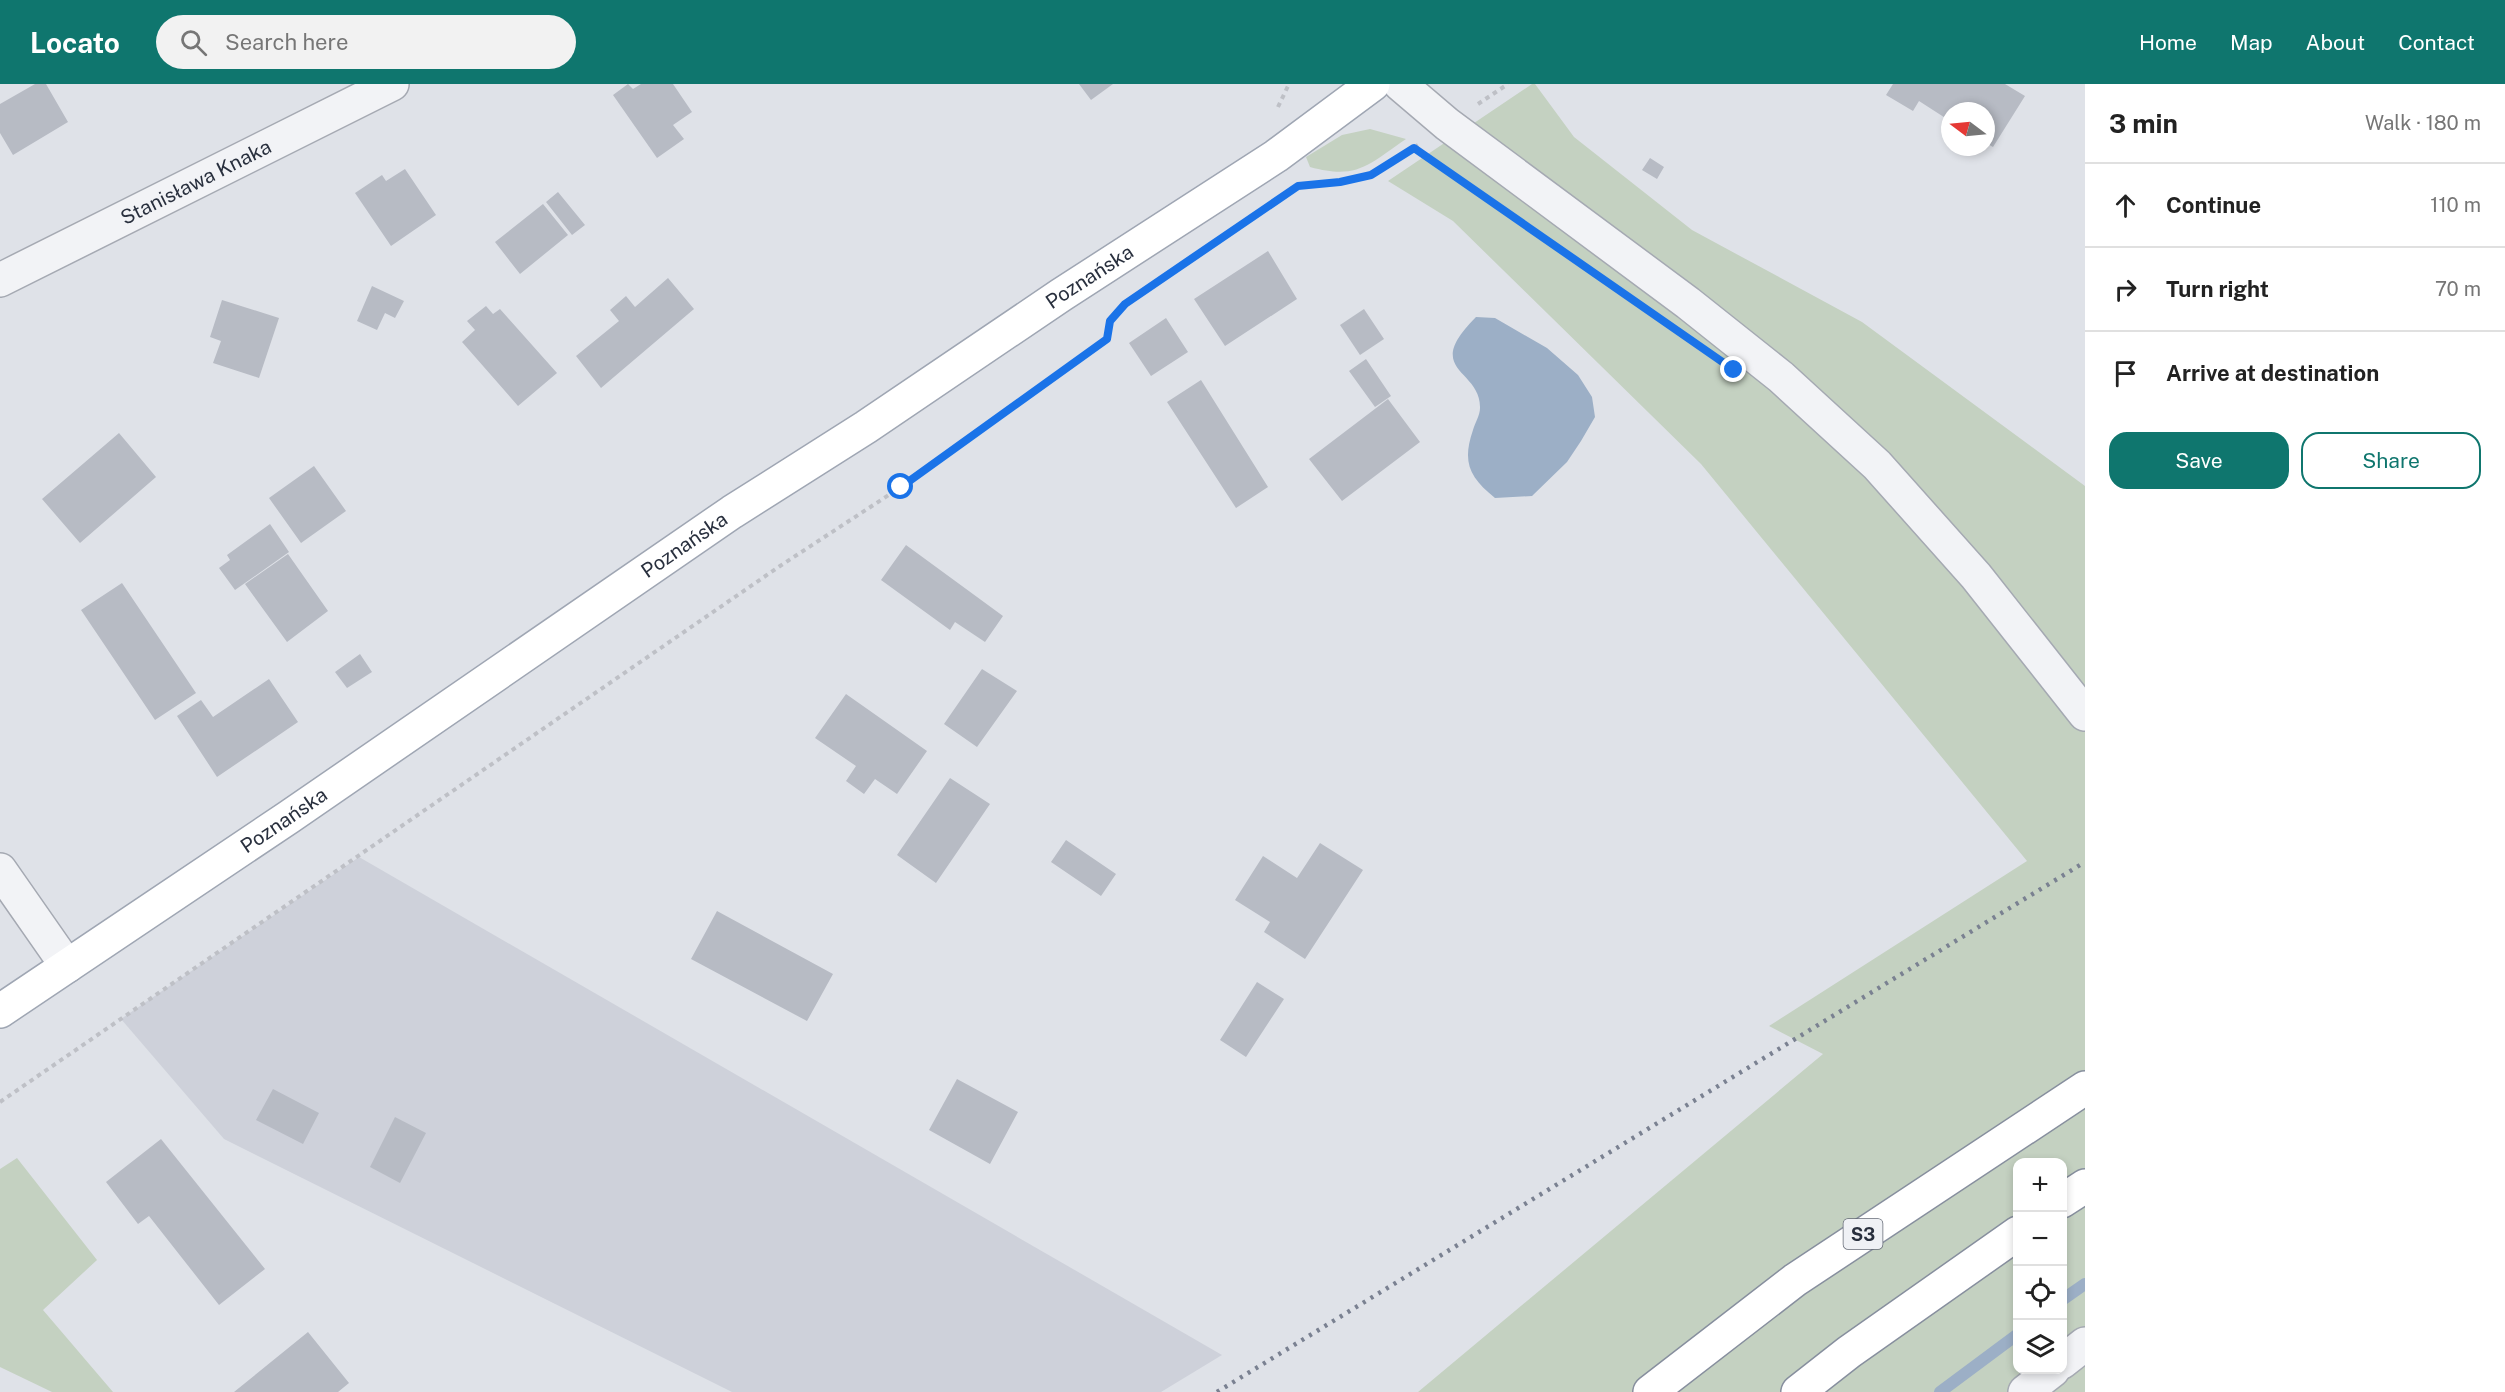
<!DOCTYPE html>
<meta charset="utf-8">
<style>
body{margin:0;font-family:"Public Sans",sans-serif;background:#f2f2f2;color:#222}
.controls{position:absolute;right:18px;bottom:18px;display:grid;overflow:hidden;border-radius:12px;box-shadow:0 3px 9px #0003}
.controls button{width:54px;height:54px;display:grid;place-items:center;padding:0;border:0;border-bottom:2px solid #e0e0e0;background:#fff;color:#222;font:30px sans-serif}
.compass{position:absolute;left:1941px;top:18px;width:54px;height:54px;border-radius:50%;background:#fff;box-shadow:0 3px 9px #0003;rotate:286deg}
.stop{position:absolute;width:18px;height:18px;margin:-14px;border:4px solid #1a73e8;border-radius:50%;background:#fff}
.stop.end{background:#1a73e8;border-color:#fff;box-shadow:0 2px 6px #0008}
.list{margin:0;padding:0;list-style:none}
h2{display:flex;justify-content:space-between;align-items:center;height:78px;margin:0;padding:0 24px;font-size:26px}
h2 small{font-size:20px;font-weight:400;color:#767676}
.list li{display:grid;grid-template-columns:39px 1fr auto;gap:18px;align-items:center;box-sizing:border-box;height:84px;padding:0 24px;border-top:2px solid #e0e0e0}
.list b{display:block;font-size:22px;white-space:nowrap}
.list em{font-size:20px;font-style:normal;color:#767676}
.actions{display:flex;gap:12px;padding:18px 24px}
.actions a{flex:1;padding:14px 0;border:2px solid #0f766e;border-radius:18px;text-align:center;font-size:21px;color:#0f766e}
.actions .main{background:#0f766e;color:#fff}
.icon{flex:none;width:33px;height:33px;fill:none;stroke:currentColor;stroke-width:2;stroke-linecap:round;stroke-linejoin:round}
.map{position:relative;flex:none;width:2085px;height:1308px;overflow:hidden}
header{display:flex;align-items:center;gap:36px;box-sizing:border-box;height:84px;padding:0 30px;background:#0f766e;color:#fff}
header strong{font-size:28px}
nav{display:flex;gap:33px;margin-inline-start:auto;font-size:21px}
.search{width:420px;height:54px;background:#f2f2f2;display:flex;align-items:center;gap:15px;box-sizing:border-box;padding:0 21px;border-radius:33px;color:#767676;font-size:22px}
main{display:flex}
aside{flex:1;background:#fff}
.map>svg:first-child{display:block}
.built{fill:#ced1da}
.green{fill:#c4d1c1;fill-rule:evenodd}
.water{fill:#9cafc6}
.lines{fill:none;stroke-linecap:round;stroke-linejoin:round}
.stream{stroke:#9cafc6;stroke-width:12}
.building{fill:#b7bbc4}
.minor-casing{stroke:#a5a9b2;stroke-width:36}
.major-casing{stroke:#9fa6b3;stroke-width:36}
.highway-casing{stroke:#878f9e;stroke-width:36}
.path{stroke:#bec0c6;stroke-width:4;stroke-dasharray:4.5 4.5;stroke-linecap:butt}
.minor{stroke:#f2f3f6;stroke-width:33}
.major{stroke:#fff;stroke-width:33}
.highway{stroke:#fff;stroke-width:33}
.rail{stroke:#7a8191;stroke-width:4.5;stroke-dasharray:3 6;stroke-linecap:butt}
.route{stroke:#1a73e8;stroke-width:8}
.labels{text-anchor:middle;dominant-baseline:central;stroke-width:4.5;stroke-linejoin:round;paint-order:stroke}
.shield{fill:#eff1f5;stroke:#646a75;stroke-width:1.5}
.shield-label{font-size:18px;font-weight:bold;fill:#29303e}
.street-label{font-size:20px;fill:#29303e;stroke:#eff1f5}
</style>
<header>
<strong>Locato</strong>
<div class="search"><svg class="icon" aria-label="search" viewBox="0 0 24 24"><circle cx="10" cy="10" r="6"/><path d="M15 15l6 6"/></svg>Search here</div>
<nav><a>Home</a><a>Map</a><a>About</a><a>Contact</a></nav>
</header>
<main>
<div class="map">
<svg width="2085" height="1308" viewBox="0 0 2085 1308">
<rect width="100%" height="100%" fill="#dfe2e8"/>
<path class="built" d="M359 773 1222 1271 1161 1308H732L224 1055 121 935Z"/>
<path class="green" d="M1532 0H1535L1574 53 1692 146 1862 238 2085 402V1308H1418L1823 970 1769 942 2027 777 1701 380 1453 137 1388 97ZM2018 1078H2062V1286H2018Z
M1370 45 1406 55C1368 81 1357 96 1310 83L1306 73 1342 51Z
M17 1074 97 1176 43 1226 113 1308H52L0 1283V1085Z"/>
<path class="water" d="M1476 233 1495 234 1547 264 1578 291 1592 313 1595 333 1581 357 1567 378 1532 412 1495 414C1469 393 1462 378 1473 346 1475 339 1480 331 1480 324 1481 284 1421 288 1476 233Z"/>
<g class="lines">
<path class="stream" d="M2062 1216 2085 1200
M1940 1308 2018 1250"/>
</g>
<path class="building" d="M35 0H46L68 38 13 71 0 49V20Z
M628 0 633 5 641 0H673L692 28 673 41 684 55 657 74 613 11Z
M1079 0H1113L1091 16Z
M1893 0H2005L2025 12 1993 63 1986 59V27H1950V37L1919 17 1913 27 1886 11Z
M1650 74 1664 83 1657 95 1642 86Z
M405 85 436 131 391 162 355 109 382 91 386 97Z
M558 108 585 141 572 151 546 118Z
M543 120 568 151 520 190 495 158Z
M1268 167 1297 215 1225 262 1194 215Z
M668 194 694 225 601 304 576 272 619 237 610 226 626 212 635 223Z
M372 202 404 217 395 234 385 229 377 246 357 237Z
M222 216 279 234 259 294 213 279 221 257 210 253Z
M486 222 493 230 500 225 557 289 518 322 462 258 475 246 467 237Z
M1364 225 1384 255 1360 271 1340 241Z
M1166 234 1188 268 1151 292 1129 259Z
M1366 275 1391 312 1375 323 1349 287Z
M1201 296 1268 403 1236 424 1167 318Z
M1388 315 1420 358 1342 417 1309 375Z
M119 349 156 393 80 459 42 415Z
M314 382 346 427 301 459 269 414Z
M270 440 289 468 235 506 219 484 230 476 227 471Z
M906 461 1003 532 985 558 955 538 950 546 881 496Z
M288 470 328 527 287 558 245 500Z
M122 499 196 609 155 636 81 526Z
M360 570 372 588 347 604 335 588Z
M982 585 1017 607 977 663 944 640Z
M269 595 298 638 217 693 177 632 201 616 213 633Z
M846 610 927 667 897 710 875 695 864 710 846 697 856 682 815 654Z
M950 694 990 720 936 799 897 771Z
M1066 756 1116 790 1101 812 1051 778Z
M1320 759 1363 786 1305 875 1264 848 1270 838 1235 816 1263 772 1297 794Z
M717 827 833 890 807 937 691 875Z
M1257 898 1284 915 1246 973 1220 956Z
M957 995 1018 1028 990 1080 929 1046Z
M273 1005 319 1029 303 1060 256 1036Z
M395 1033 426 1049 400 1099 370 1083Z
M161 1055 265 1185 219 1221 149 1132 138 1140 106 1098Z
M308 1248 349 1299 338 1308H234Z"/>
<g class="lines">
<g class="minor-casing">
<g id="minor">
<path d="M1400 0 1447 40 1688 219 1781 293 1877 381 1976 492 2085 630"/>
<path id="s1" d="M0 196 392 0"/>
<path d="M0 786 67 882"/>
<path d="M2062 1278 2085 1260"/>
<path d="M2025 1308 2053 1286"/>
</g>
</g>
<g class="major-casing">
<g id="major">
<path id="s2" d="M0 927 289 733 732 428 866 343 1061 211 1276 72 1373 0"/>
</g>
</g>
<g class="highway-casing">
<path id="highway" d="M2062 1117 2085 1102
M1650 1308 1795 1196 2085 1004
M1798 1308 1849 1268 2018 1149"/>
</g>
<path class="path" d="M1478 20 1508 0
M1278 23 1289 0
M1300 102 1340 98 1371 91 1418 61
M0 1018 780 482 901 403 1107 256 1110 237 1124 220 1209 163"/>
<use href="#minor" class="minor"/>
<use href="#major" class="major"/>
<use href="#highway" class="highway"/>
<path class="rail" d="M1217 1308 2085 778"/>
</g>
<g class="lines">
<path class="route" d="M901 403 1107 255 1110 237 1125 220 1298 102 1340 98 1371 91 1414 64 1734 286"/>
</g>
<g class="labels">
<rect class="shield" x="1843.5" y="1135" width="39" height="30" rx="4.5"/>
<g class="shield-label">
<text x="1863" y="1150">S3</text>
</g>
<g class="street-label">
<text stroke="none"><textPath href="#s1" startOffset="219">Stanisława Knaka</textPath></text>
<text stroke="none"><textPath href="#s2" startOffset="1314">Poznańska</textPath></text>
<text stroke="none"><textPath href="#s2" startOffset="828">Poznańska</textPath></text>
<text stroke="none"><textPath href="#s2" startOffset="342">Poznańska</textPath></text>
</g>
</g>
</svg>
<div class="controls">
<button>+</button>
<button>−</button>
<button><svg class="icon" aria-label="locate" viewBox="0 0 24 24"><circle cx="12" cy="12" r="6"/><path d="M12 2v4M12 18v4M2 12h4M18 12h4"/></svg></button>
<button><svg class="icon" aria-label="layers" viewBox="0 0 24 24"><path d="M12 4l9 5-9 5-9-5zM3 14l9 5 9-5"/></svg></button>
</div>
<svg class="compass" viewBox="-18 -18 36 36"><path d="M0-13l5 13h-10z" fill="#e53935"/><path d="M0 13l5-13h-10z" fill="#767676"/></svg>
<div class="stop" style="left:901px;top:403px"></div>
<div class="stop end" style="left:1734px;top:286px"></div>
</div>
<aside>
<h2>3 min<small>Walk · 180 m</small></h2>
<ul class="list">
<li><svg class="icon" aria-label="ahead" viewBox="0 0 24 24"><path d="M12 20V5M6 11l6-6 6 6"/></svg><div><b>Continue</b></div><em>110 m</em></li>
<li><svg class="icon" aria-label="right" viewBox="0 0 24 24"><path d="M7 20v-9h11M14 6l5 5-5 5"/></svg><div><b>Turn right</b></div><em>70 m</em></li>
<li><svg class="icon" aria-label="arrive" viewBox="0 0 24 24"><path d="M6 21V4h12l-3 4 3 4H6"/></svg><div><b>Arrive at destination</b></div></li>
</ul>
<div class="actions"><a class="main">Save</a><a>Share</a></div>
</aside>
</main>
